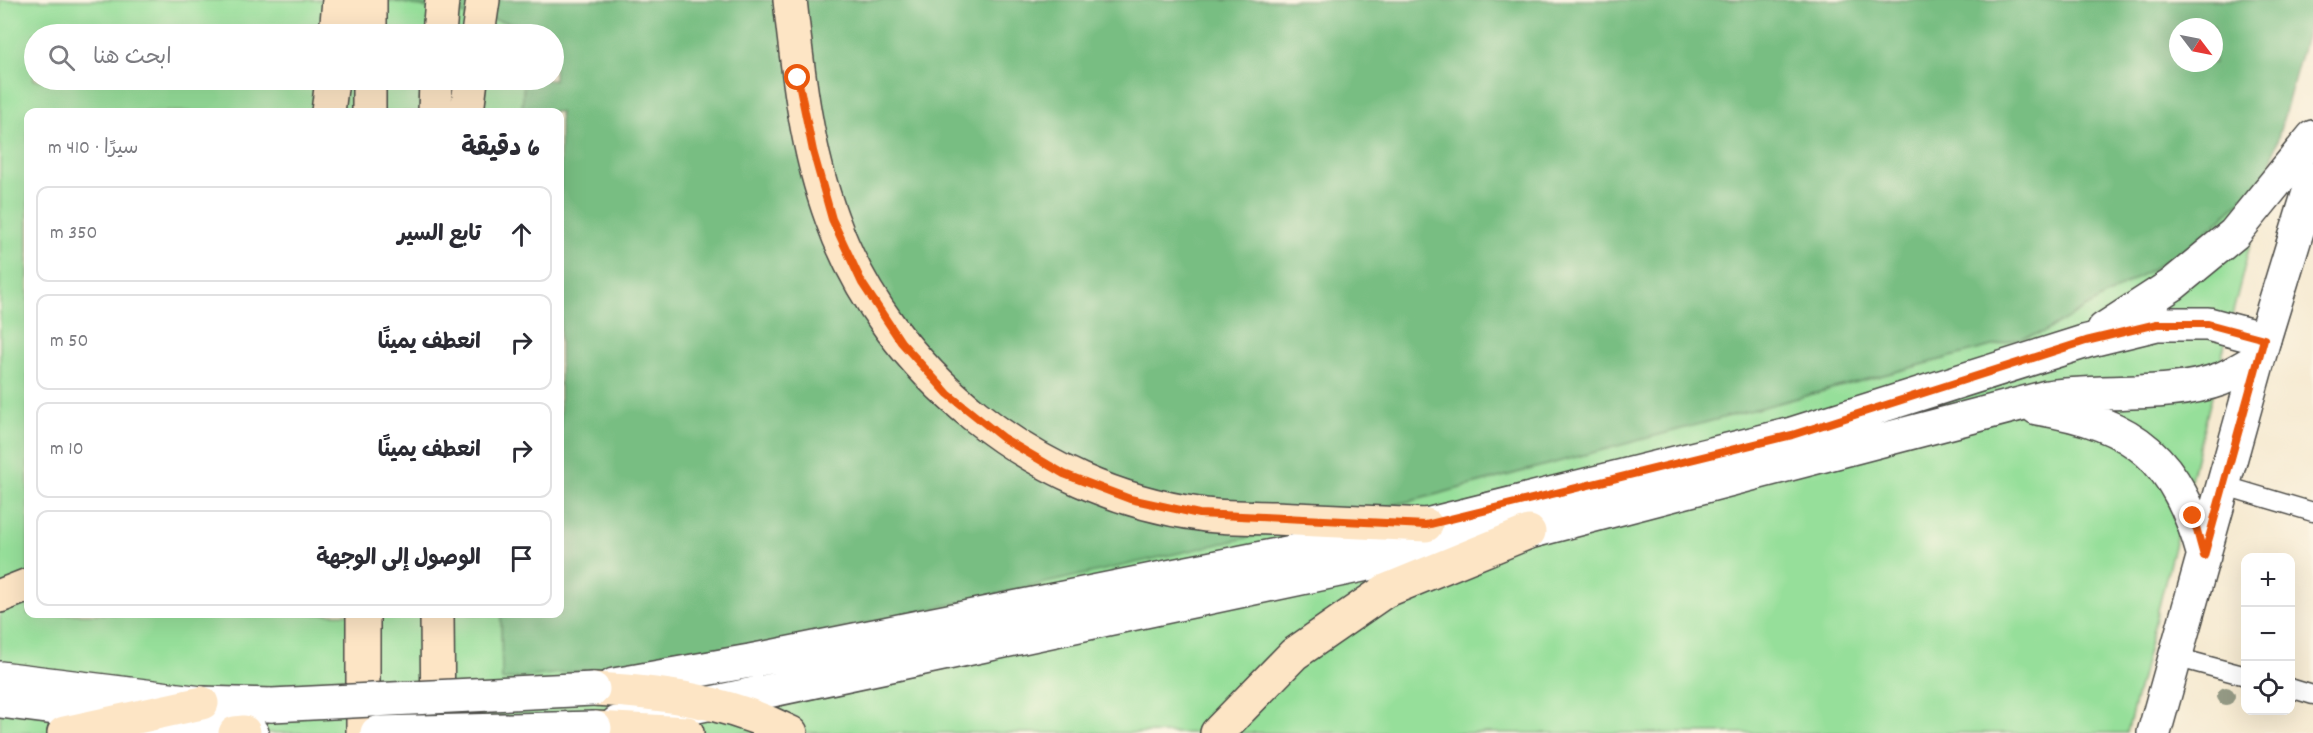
<!DOCTYPE html>
<html lang="ar">
<meta charset="utf-8">
<style>
body{margin:0;font-family:Dekko,"Playpen Sans Arabic",sans-serif;background:#f2f2f3;color:#2b2b33;direction:rtl}
.controls{position:absolute;right:18px;bottom:18px;display:grid;overflow:hidden;border-radius:12px;box-shadow:0 6px 24px #0002}
.controls button{width:54px;height:54px;display:grid;place-items:center;padding:0;border:0;border-bottom:2px solid #e1e1e2;background:#fff;color:#2b2b33;font:30px sans-serif}
.compass{position:absolute;left:2169px;top:18px;width:54px;height:54px;border-radius:50%;background:#fff;box-shadow:0 6px 24px #0002;rotate:122deg}
.stop{position:absolute;width:18px;height:18px;margin:-14px;border:4px solid #ea580c;border-radius:50%;background:#fff}
.stop.end{background:#ea580c;border-color:#fff;box-shadow:0 2px 6px #0008}
.list{margin:0;padding:0;list-style:none}
h2{display:flex;justify-content:space-between;align-items:center;height:78px;margin:0;padding:0 24px;font-size:26px}
h2 small{font-size:20px;font-weight:400;color:#7c7c81}
.list li{display:grid;grid-template-columns:39px 1fr auto;gap:18px;align-items:center;box-sizing:border-box;height:96px;margin:0 12px 12px;padding:0 12px;border:2px solid #e1e1e2;border-radius:12px}
.list b{display:block;font-size:22px;white-space:nowrap}
.list em{font-size:20px;font-style:normal;color:#7c7c81}
.icon{flex:none;width:33px;height:33px;fill:none;stroke:currentColor;stroke-width:2;stroke-linecap:round;stroke-linejoin:round}
.map{position:relative;flex:none;width:2313px;height:733px;overflow:hidden;direction:ltr}
.search{position:absolute;background:#fff;box-shadow:0 6px 24px #0002;left:24px;top:24px;width:540px;height:66px;display:flex;align-items:center;gap:15px;box-sizing:border-box;padding:0 21px;border-radius:33px;color:#7c7c81;font-size:22px}
.panel{position:absolute;background:#fff;box-shadow:0 6px 24px #0002;left:24px;top:108px;width:540px;height:510px;border-radius:12px;direction:rtl}
.map>svg:first-child{display:block}
.green{fill:#96df9a;stroke:#608562;stroke-width:1.5}
.forest{fill:#78be82;stroke:#527456;stroke-width:1.5;fill-rule:evenodd}
.lines{fill:none;stroke-linecap:round;stroke-linejoin:round}
.service-casing{stroke:#494844;stroke-width:21}
.minor-casing{stroke:#494844;stroke-width:36}
.tertiary-casing{stroke:#494844;stroke-width:36}
.secondary-casing{stroke:#494844;stroke-width:36}
.service{stroke:#fff;stroke-width:18}
.minor{stroke:#fff;stroke-width:33}
.tertiary{stroke:#fff;stroke-width:33}
.secondary{stroke:#fde5c5;stroke-width:33}
.tertiary-bridge-casing{stroke:#494844;stroke-width:36;stroke-linecap:butt}
.tertiary-bridge{stroke:#fff;stroke-width:33}
.tree{fill:#959a85}
.route{stroke:#ea580c;stroke-width:8}
</style>
<div class="map">
<svg width="2313" height="733" viewBox="0 0 2313 733">
<rect width="100%" height="100%" fill="#fcf5e5"/>
<filter id="ink" filterUnits="userSpaceOnUse"><feTurbulence type="fractalNoise" baseFrequency=".0167" numOctaves="2"/><feDisplacementMap in="SourceGraphic" scale="12" xChannelSelector="R" yChannelSelector="G"/><feConvolveMatrix kernelMatrix="1 2 1 2 8 2 1 2 1" color-interpolation-filters="sRGB"/></filter>
<filter id="wash" filterUnits="userSpaceOnUse"><feTurbulence type="fractalNoise" baseFrequency=".008" numOctaves="4" result="noise"/><feDisplacementMap in="SourceGraphic" scale="24" xChannelSelector="R" yChannelSelector="G"/><feGaussianBlur stdDeviation="1.35" result="paint"/><feColorMatrix in="noise" values="0 0 0 0 0 0 0 0 0 0 0 0 0 0 0 0 0 1.4 0 .05"/><feComposite in="paint" operator="in"/></filter>
<g filter="url(#wash)">
<rect width="100%" height="100%" fill="#f6ead1"/>
<path class="green" d="M0 0H387L528 26V34H34V80H524L522 112H28V614H501L502 680 1419 499 2044 332 2188 248 2267 177 2127 733H0Z"/>
<path class="forest" d="M387 0H2313V11L2267 177 2188 248 2044 332 1419 499 744 651 502 680 501 614H560V112H522L524 80H554V34H528V26ZM2178 27H2214V63H2178Z"/>
</g>
<g filter="url(#ink)">
<g class="lines">
<g class="service-casing">
<path id="service" d="M2222 485 2313 512
M2175 657 2246 676
M2290 688 2313 695"/>
</g>
<g class="minor-casing">
<path id="minor" d="M2264 339 2313 179"/>
</g>
<g class="tertiary-casing">
<path id="tertiary" d="M2104 329 2172 285 2234 234 2313 137
M2037 408C2137 424 2177 459 2204 556
M0 678 202 703 272 705
M614 685 750 661 1426 525 1792 434 2087 341 2157 324H2208L2264 339 2154 733
M0 701 252 733
M617 723 1405 556 1529 532 2047 397C2102 389 2169 398 2221 379 2233 374 2245 366 2257 360"/>
</g>
<g class="secondary-casing">
<path id="secondary" d="M790 0C798 73 806 149 832 219 888 374 1036 491 1199 514 1223 518 1249 517 1274 518 1325 520 1376 523 1426 525
M336 34 339 0
M370 34V0
M439 34 442 0
M478 34 483 0
M328 112 332 80
M369 112V80
M435 112 436 80
M467 112 471 80
M0 596 28 585
M437 614 438 733
M593 689C662 692 728 701 791 733
M595 728 687 733
M64 733 202 703
M235 733 244 732
M363 733V614
M1217 733 1294 654 1385 591 1529 532"/>
</g>
<use href="#service" class="service"/>
<use href="#minor" class="minor"/>
<use href="#tertiary" class="tertiary"/>
<use href="#secondary" class="secondary"/>
<g class="tertiary-bridge-casing">
<path id="tertiary-bridge" d="M272 705 593 689
M377 733 595 728"/>
</g>
<use href="#tertiary-bridge" class="tertiary-bridge"/>
</g>
<circle class="tree" cx="2226" cy="696" r="9"/>
</g>
<g class="lines" filter="url(#ink)">
<path class="route" d="M798 78 813 151 832 219 862 283 901 342 948 394 1003 438 1064 474 1130 499 1199 514 1426 525 1792 435 2086 341 2157 324H2208L2264 339 2204 556 2193 516"/>
</g>
</svg>
<div class="controls">
<button>+</button>
<button>−</button>
<button><svg class="icon" aria-label="locate" viewBox="0 0 24 24"><circle cx="12" cy="12" r="6"/><path d="M12 2v4M12 18v4M2 12h4M18 12h4"/></svg></button>
</div>
<svg class="compass" viewBox="-18 -18 36 36"><path d="M0-13l5 13h-10z" fill="#e53935"/><path d="M0 13l5-13h-10z" fill="#7c7c81"/></svg>
<div class="stop" style="left:798px;top:78px"></div>
<div class="stop end" style="left:2193px;top:516px"></div>
<div class="search"><svg class="icon" aria-label="search" viewBox="0 0 24 24"><circle cx="10" cy="10" r="6"/><path d="M15 15l6 6"/></svg>ابحث هنا</div>
<section class="panel">
<h2>6 دقيقة<small>سيرًا · 410 m</small></h2>
<ul class="list">
<li><svg class="icon" aria-label="ahead" viewBox="0 0 24 24"><path d="M12 20V5M6 11l6-6 6 6"/></svg><div><b>تابع السير</b></div><em>350 m</em></li>
<li><svg class="icon" aria-label="right" viewBox="0 0 24 24"><path d="M7 20v-9h11M14 6l5 5-5 5"/></svg><div><b>انعطف يمينًا</b></div><em>50 m</em></li>
<li><svg class="icon" aria-label="right" viewBox="0 0 24 24"><path d="M7 20v-9h11M14 6l5 5-5 5"/></svg><div><b>انعطف يمينًا</b></div><em>10 m</em></li>
<li><svg class="icon" aria-label="arrive" viewBox="0 0 24 24"><path d="M6 21V4h12l-3 4 3 4H6"/></svg><div><b>الوصول إلى الوجهة</b></div></li>
</ul>
</section>
</div>
